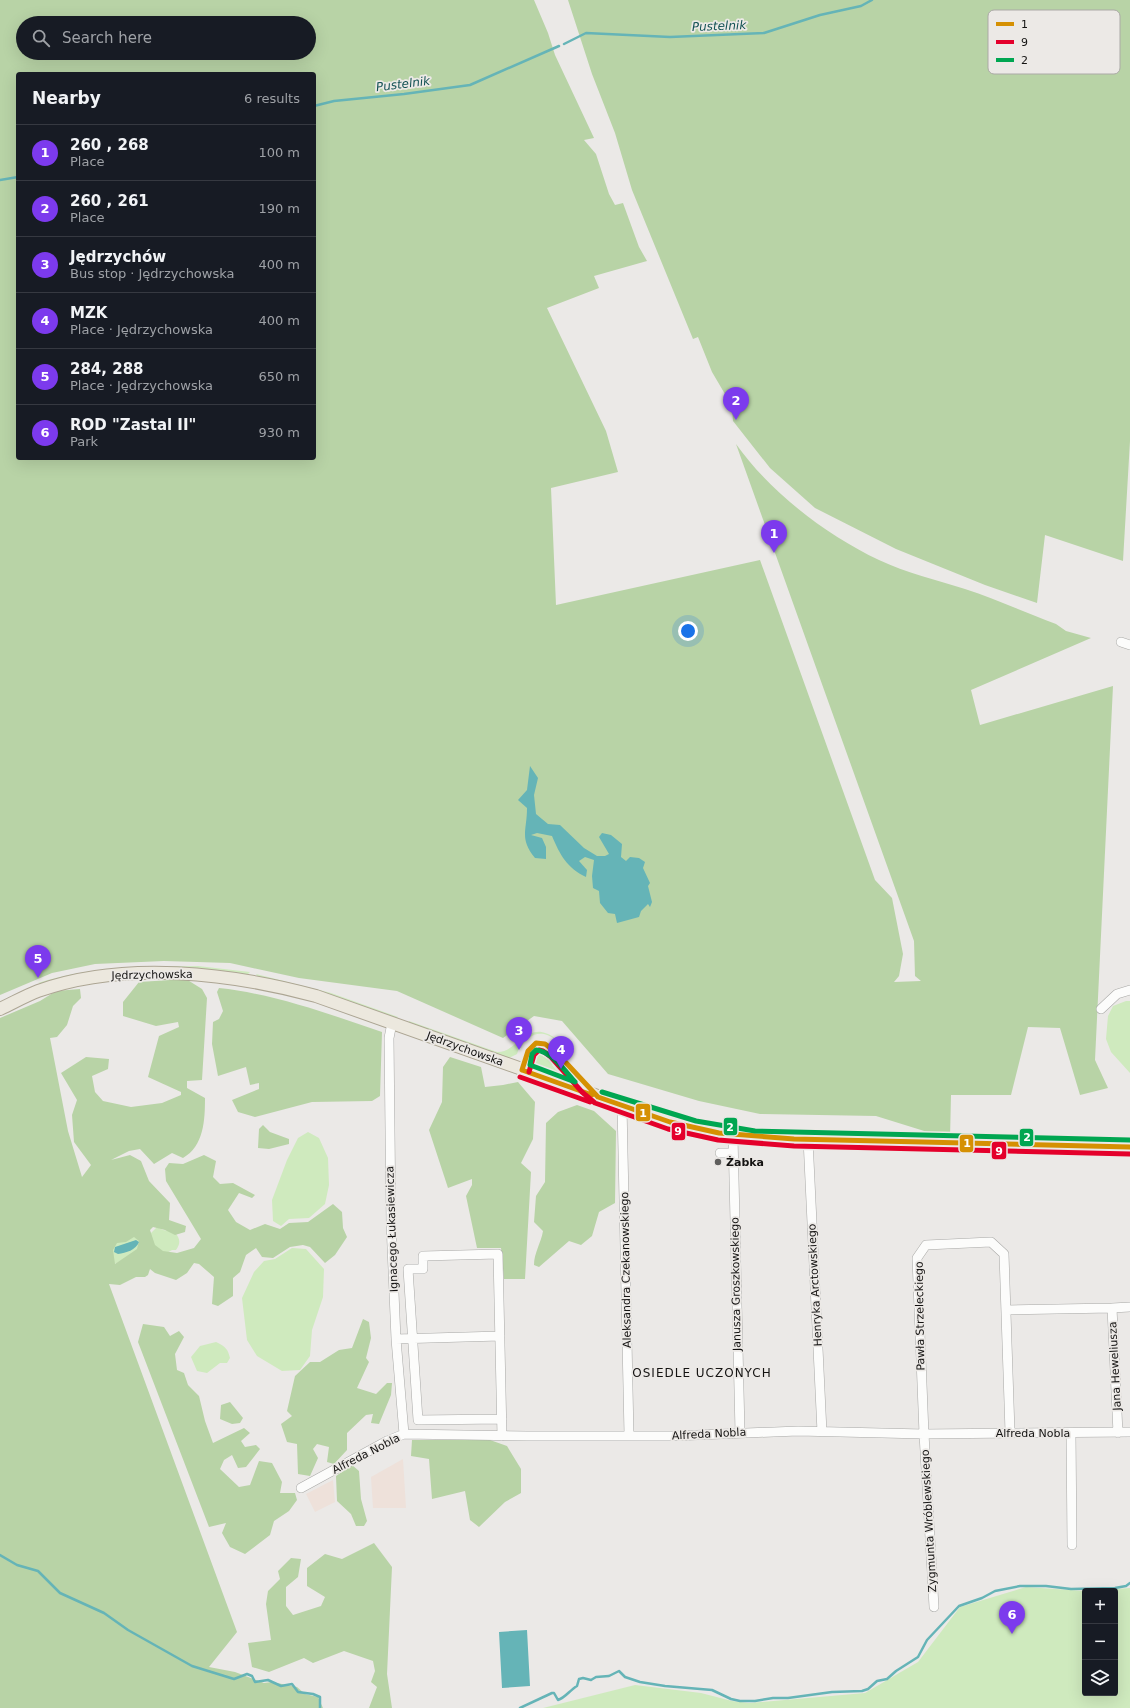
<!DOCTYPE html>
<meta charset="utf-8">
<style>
body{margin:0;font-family:"DejaVu Sans",sans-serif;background:#20242c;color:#f1f3f6}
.controls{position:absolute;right:12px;bottom:12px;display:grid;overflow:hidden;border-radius:4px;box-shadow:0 4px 16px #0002}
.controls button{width:36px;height:36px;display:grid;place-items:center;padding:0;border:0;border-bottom:1px solid #363941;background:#171b24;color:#f1f3f6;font:20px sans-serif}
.you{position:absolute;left:688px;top:631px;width:14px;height:14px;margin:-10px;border:3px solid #fff;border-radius:50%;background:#1a73e8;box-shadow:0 0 0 6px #1a73e833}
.badge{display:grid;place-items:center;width:26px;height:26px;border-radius:50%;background:#7c3aed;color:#fff;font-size:13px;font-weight:700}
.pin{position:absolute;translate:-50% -33px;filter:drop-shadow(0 1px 2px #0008)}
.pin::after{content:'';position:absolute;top:21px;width:14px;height:12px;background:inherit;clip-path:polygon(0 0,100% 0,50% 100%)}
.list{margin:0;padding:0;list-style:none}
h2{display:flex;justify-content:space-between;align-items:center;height:52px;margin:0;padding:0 16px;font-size:17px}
h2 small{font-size:13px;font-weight:400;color:#9ea1a6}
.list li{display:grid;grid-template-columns:26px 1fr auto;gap:12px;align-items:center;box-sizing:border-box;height:56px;padding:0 16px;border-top:1px solid #363941}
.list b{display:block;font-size:15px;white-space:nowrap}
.list p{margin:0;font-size:13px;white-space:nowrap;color:#9ea1a6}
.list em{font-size:13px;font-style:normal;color:#9ea1a6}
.icon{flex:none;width:22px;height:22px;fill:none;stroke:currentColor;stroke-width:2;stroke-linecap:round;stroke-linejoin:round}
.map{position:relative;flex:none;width:1130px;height:1708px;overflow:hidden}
.search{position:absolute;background:#171b24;box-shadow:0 4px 16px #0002;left:16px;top:16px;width:300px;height:44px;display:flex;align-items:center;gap:10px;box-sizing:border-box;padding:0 14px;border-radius:22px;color:#9ea1a6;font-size:15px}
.panel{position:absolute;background:#171b24;box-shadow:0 4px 16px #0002;left:16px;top:72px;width:300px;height:388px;border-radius:4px}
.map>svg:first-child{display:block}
.industrial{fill:#eee1da}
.green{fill:#cfeabe}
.forest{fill:#b8d3a6;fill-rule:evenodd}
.water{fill:#65b4b7}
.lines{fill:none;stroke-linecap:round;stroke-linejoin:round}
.stream{stroke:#65b4b7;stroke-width:2.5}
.minor-casing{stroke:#a8a8a6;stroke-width:10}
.major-casing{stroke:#aca593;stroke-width:14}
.minor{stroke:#fcfcfb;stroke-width:9}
.major{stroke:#ece8de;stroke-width:12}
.bus-1-casing{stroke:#ece9e6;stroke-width:8}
.bus-2-casing{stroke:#ece9e6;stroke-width:8}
.bus-3-casing{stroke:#ece9e6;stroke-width:8}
.bus-1{stroke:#d59003;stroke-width:5}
.bus-2{stroke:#e4002b;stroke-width:5}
.bus-3{stroke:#00a651;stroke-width:5}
.poi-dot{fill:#5f5e5d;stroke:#ece9e6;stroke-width:1.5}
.labels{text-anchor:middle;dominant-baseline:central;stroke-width:3.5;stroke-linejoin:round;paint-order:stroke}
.street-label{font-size:11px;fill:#141312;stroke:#ece9e6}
.poi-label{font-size:11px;font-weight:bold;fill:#141312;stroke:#ece9e6;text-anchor:start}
.water-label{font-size:12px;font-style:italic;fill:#115053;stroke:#ece9e6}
.neighbourhood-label{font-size:12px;letter-spacing:1px;fill:#141312;stroke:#ece9e6}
.key{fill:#ece9e6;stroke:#aba9a6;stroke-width:1}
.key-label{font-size:11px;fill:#141312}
.line-badge{stroke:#ece9e6;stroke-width:1.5}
.badge-label{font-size:11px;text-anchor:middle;font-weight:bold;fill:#fff}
</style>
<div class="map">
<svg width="1130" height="1708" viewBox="0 0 1130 1708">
<rect width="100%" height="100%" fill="#ebe9e7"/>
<path class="industrial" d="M403 1459 406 1508H373L371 1477Z
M333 1480 335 1502 315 1512 306 1494Z"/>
<path class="green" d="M198 966 250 972 247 975 232 973 44 984 38 983C91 966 144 967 198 966Z
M256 974 331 993 398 1017 397 1018 258 977Z
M1126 1001H1130V1073L1111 1052 1106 1039 1108 1016 1113 1006Z
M409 1021 497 1052C518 1053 527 1017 556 1039 553 1038 548 1035 544 1034 534 1032 525 1039 521 1048H519L517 1054 507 1059 407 1025Z
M540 1048 550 1051 557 1061 552 1065 561 1076 567 1072 570 1075V1080L533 1068 530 1063 531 1053Z
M629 1100 691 1121 738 1130 915 1135 754 1133 722 1129 684 1121Z
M308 1132 319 1138 328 1158 329 1185 325 1204 309 1218 289 1219 281 1226 273 1221 272 1200 287 1160 298 1138Z
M157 1227 163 1230 175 1232C180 1239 181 1243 176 1250H172L165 1254 153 1248 150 1234Z
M137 1236 141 1241 140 1250 113 1265 114 1259 109 1249 113 1243Z
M292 1248 306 1249 324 1269 323 1297 312 1330 310 1356 300 1370 282 1371 257 1356 247 1340 242 1298 254 1272 264 1261 275 1259Z
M216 1342C225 1346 228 1349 230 1358L227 1363H220L207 1373 197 1371 191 1357 200 1346Z
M1026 1587 1085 1591V1693H1115V1591H1089L1130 1588V1708H543L635 1685 701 1693 732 1701 749 1703 865 1693 918 1662 960 1607Z"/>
<path class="forest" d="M0 0H534L548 33 555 55 594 138 584 140 596 154 609 194 615 205 623 203 639 247 647 261 594 276 599 288 547 308 606 431 618 472 551 488 556 605 760 560 875 880 892 898 903 954 899 976 894 982 921 981 915 976 914 941 736 444C770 492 826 535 879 560 906 573 937 580 965 589 996 599 1026 613 1056 624L1066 631 1091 638 971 690 980 725 1113 686 1095 1060 1108 1088 1080 1095 1060 1028 1028 1027 1011 1095H951L950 1139 876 1116 760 1114 699 1101 608 1074 562 1021 534 1016 503 1038 397 991 299 978 230 963 164 961 95 964 52 973 0 995ZM23 23H309V53H23ZM18 74H314V458H18Z
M568 0H1130V441L1123 561 1045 535 1037 603 985 585 896 549 815 508 770 468 733 421 732 406 712 372 698 337 693 339 632 190 615 133 592 74Z
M186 979 202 989 207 998 202 1080 187 1081V1088L205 1098C205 1120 204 1146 183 1158L172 1153 154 1164 140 1149 129 1151 111 1160 130 1155 141 1161 149 1181 170 1203 169 1220 186 1226 185 1232 175 1235 165 1230 153 1227 150 1230 155 1245 163 1251 177 1253 194 1248 201 1239 166 1181 165 1169 169 1163 183 1164 204 1155 216 1161 213 1177 220 1184 233 1183 255 1195 252 1198 239 1193 228 1210 236 1222 250 1230 265 1224 280 1229 289 1223 308 1222 333 1204 342 1212 343 1228 347 1237 335 1255 325 1263 310 1247 303 1245 290 1247 273 1258 262 1257 256 1248 246 1255 240 1272 233 1278V1296L218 1306 212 1304 214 1277 199 1264 194 1263 187 1273 176 1280 155 1273 150 1269 148 1275 145 1277H136L120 1285 109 1284 237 1632 209 1667 235 1672 264 1683 272 1682 297 1687 305 1694 318 1697 323 1708H0V1018L40 1001 56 991 80 989 81 998 73 1006 67 1025 57 1037 50 1038 68 1131 82 1177 91 1165 74 1142 72 1115 77 1100 61 1073 86 1057 109 1059 108 1069 92 1076 95 1092 103 1101 131 1107 162 1103 181 1095V1092L148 1077 159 1036 179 1027 178 1022 156 1026 123 1016V1002L139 982ZM134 1237 139 1241 137 1249 115 1264 113 1250 117 1243 126 1242Z
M219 988C275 994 329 1014 382 1032L380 1096 372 1101 312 1102 255 1117 238 1112 232 1100 259 1089V1083L250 1085 246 1067 218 1076 212 1044 213 1022 219 1019 223 1011 217 992Z
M450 1057 481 1067 485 1087 503 1085 518 1082 535 1102 533 1139 521 1163 531 1172 525 1279H504L501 1248H477L466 1196 472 1185V1179L448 1188 429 1130 442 1102 443 1067Z
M577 1105 594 1111 616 1131 615 1203 599 1212 592 1236 581 1245 569 1241 539 1267 534 1265C534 1253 541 1243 543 1231L534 1222 536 1196 545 1182 546 1123 558 1112Z
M263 1125 270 1132 289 1139V1144L269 1149 258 1148 259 1129Z
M363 1319 369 1322 371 1338 366 1358 369 1362 357 1388 376 1394 387 1383H392L391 1395 379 1424 371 1423 373 1414 366 1415 347 1433V1450L334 1464 327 1462 329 1447 317 1444 313 1449 318 1458 310 1476 298 1474 297 1444 287 1442 281 1424 292 1416 287 1411 295 1376 310 1362H320L339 1350 352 1348Z
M143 1324 164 1327 170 1336 179 1331 184 1337 175 1354 177 1370 184 1373 188 1385 199 1396 205 1421 213 1443 244 1428 250 1433 241 1441 245 1447 256 1445 260 1449 246 1467 238 1468 232 1455 224 1460 220 1469 239 1487 250 1485 259 1461 272 1463 282 1482 280 1493H295L297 1500 289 1511 274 1521 270 1535 245 1554 230 1547 222 1533 226 1523 209 1527 138 1342Z
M230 1402 243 1418 240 1423 232 1424 220 1419 221 1405Z
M412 1440H490L507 1446 521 1469V1493L505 1502 479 1527 470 1520 465 1491 432 1499 429 1459 411 1456Z
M352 1465 359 1471 361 1499 367 1521 364 1526H356L351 1514 337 1501 336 1476Z
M374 1543 392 1567 387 1674 392 1708H369L377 1687 371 1682 375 1671 373 1661 344 1651 313 1663 304 1658 269 1672 252 1667 248 1643 271 1640 266 1604 268 1591 280 1579 278 1571 291 1558 301 1559 298 1577 286 1587V1606L293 1615 321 1606 325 1597 307 1586V1568L325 1554 342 1559Z"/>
<path class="water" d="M530 766 538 778 534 795 536 814 548 824 560 825 584 848 597 856H605L609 854 599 837 602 833 611 835 622 844 621 857 626 861 630 857 639 858 645 862 643 868 650 883 648 886 652 902 650 907 648 904 641 911 639 917 617 923 615 914 608 913 600 903 599 891 593 888 592 876 594 860 585 857 579 861 587 870 586 877C567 868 560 855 552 836L537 833 531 835 542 838 546 847V859L535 858C519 838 527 831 527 808L518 800 527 790Z
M136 1240 139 1242C136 1250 126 1253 118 1254L114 1252 115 1247Z
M527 1630 530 1686 502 1688 499 1632Z"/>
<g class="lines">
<path class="stream" d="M564 44 586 33 670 37 764 33 820 15 861 6 872 0
M314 106 334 101 404 94 470 85 559 46
M0 180 18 177
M0 1555 17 1565 38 1571 60 1593 104 1613 128 1630 192 1666 234 1679 247 1674 252 1676 255 1682 268 1680 281 1686 292 1684 298 1692 313 1694 320 1697V1708
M520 1708 552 1693H554L558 1700C565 1698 570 1690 577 1686L579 1679 583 1678 591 1680 596 1677 609 1676 619 1671 625 1677 640 1682 665 1686 712 1690 731 1699 740 1701H755L773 1698H788L832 1692 862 1691 868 1689 877 1681 887 1679 896 1671 918 1657 927 1640 959 1606 982 1598 995 1591 1020 1586H1046L1071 1589 1115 1588 1126 1586 1130 1583"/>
<g class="minor-casing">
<path id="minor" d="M1121 642 1130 645
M1101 1009 1117 994 1130 990
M392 1023 389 1038 391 1223 396 1339 404 1434
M622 1105 629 1435
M733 1136 740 1432
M808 1139 822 1432
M720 1153H733
M1112 1308 1130 1307
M1007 1310 1112 1308 1118 1433
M396 1339 500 1336
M502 1419 418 1420 408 1269H423V1256L498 1254 502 1436
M1071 1433 1072 1545
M301 1488 387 1441 404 1434 527 1436H673L798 1431 924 1434 1130 1432
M934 1607 924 1434 917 1258 926 1245 991 1242 1004 1254 1010 1432"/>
</g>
<g class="major-casing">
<path id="major" d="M0 1009C13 1003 25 996 38 991 124 960 231 973 316 996L668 1121 713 1133 754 1138 1130 1147"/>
</g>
<use href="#minor" class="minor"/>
<use href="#major" class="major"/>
<g class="bus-1-casing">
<path id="bus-1" d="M522 1070 528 1051 536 1043 545 1044 556 1052 598 1097 670 1122 719 1133 794 1139 1130 1147
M522 1070 592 1095"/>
</g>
<g class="bus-2-casing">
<path id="bus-2" d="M529 1072 534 1055 539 1050 543 1051 551 1057 582 1092 595 1103 668 1129 718 1140 794 1146 1130 1154
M520 1077 590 1102"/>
</g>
<g class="bus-3-casing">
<path id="bus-3" d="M536 1050C551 1051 566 1072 575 1082L530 1065 532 1054Z
M602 1092 696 1121 755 1131 1130 1140"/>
</g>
<use href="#bus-1" class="bus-1"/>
<use href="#bus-2" class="bus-2"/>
<use href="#bus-3" class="bus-3"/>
</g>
<circle class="poi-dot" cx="718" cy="1162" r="4"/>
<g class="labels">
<g class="street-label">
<text transform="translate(152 975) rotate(-1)">Jędrzychowska</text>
<text transform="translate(465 1049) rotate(20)">Jędrzychowska</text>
<text transform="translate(392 1229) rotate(-92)">Ignacego Łukasiewicza</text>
<text transform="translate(626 1270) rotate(-91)">Aleksandra Czekanowskiego</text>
<text transform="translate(736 1284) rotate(-91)">Janusza Groszkowskiego</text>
<text transform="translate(815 1285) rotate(-93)">Henryka Arctowskiego</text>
<text transform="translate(920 1316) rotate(-91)">Pawła Strzeleckiego</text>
<text transform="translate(1115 1366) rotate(-93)">Jana Heweliusza</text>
<text x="1033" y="1433">Alfreda Nobla</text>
<text transform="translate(709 1434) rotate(-3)">Alfreda Nobla</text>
<text transform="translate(366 1454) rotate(-27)">Alfreda Nobla</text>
<text transform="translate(929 1521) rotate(-93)">Zygmunta Wróblewskiego</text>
</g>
<g class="poi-label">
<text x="726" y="1162">Żabka</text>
</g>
<g class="water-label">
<text transform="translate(719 26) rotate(-2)">Pustelnik</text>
<text transform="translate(403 84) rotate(-7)">Pustelnik</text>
</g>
<g class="neighbourhood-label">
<text x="702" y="1373">OSIEDLE UCZONYCH</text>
</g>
</g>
<rect x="988" y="10" width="132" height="64" rx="6" class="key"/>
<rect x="996" y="22" width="18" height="4" fill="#d59003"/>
<rect x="996" y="40" width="18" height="4" fill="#e4002b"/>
<rect x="996" y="58" width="18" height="4" fill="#00a651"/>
<g class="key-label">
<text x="1021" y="28">1</text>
<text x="1021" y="46">9</text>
<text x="1021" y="64">2</text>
</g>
<g class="line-badge">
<rect x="635" y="1103" width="16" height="19" rx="4" fill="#d59003"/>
<rect x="723" y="1117" width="15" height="19" rx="4" fill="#00a651"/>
<rect x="671" y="1122" width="15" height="19" rx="4" fill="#e4002b"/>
<rect x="1019" y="1128" width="15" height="19" rx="4" fill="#00a651"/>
<rect x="959" y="1134" width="15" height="19" rx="4" fill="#d59003"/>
<rect x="991" y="1141" width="16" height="19" rx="4" fill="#e4002b"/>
</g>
<g class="badge-label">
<text x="643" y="1117">1</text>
<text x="730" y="1131">2</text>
<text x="678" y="1135">9</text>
<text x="1027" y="1141">2</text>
<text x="967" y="1147">1</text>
<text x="999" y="1155">9</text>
</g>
</svg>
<div class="controls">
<button>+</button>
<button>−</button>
<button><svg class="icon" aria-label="layers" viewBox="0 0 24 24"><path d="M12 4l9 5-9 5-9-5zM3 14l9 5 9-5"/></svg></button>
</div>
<div class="you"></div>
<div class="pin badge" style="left:774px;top:553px">1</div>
<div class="pin badge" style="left:736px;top:420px">2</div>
<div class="pin badge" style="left:519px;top:1050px">3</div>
<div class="pin badge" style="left:561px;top:1069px">4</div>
<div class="pin badge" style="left:38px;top:978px">5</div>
<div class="pin badge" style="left:1012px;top:1634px">6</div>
<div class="search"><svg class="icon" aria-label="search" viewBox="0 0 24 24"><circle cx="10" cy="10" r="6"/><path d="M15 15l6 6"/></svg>Search here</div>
<section class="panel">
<h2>Nearby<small>6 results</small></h2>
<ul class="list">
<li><span class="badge">1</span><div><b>260 , 268</b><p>Place</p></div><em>100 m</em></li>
<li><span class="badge">2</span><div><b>260 , 261</b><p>Place</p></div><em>190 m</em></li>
<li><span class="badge">3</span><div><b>Jędrzychów</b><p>Bus stop · Jędrzychowska</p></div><em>400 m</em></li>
<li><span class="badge">4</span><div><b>MZK</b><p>Place · Jędrzychowska</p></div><em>400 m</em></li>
<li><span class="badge">5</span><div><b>284, 288</b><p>Place · Jędrzychowska</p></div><em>650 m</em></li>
<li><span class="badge">6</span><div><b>ROD &quot;Zastal II&quot;</b><p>Park</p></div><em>930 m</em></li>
</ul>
</section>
</div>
